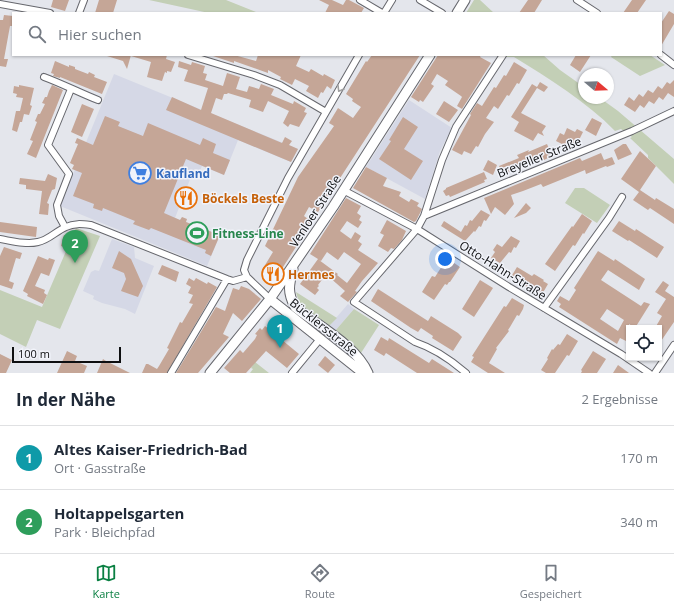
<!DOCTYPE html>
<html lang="de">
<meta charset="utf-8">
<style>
body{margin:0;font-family:"Open Sans",sans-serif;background:#f2f2f3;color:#1f2937}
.controls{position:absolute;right:12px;bottom:12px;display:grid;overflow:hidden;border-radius:0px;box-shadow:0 1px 3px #0004}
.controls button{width:36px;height:36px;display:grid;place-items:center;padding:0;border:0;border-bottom:1px solid #e0e1e3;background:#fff;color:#1f2937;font:20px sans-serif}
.compass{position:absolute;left:578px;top:68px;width:36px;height:36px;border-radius:50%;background:#fff;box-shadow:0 1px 3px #0004;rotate:109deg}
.scale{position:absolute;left:12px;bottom:10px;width:109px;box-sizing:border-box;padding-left:4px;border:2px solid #0e0f11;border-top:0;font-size:11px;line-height:14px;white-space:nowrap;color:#0e0f11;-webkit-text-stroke:3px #f1f3fa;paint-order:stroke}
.you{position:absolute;left:445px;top:259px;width:14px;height:14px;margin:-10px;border:3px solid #fff;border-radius:50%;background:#1a73e8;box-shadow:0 0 0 6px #1a73e833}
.badge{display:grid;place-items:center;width:26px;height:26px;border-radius:50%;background:#0b8043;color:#fff;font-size:13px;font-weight:700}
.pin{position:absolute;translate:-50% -33px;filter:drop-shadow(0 1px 2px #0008)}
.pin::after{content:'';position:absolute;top:21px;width:14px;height:12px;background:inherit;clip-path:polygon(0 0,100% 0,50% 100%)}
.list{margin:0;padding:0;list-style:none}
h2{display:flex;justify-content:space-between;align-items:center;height:52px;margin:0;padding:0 16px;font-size:17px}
h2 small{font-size:13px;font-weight:400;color:#747a83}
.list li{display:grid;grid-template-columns:26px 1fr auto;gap:12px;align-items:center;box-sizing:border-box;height:64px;padding:0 16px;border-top:1px solid #e0e1e3}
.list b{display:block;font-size:15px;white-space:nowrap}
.list p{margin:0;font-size:13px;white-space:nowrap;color:#747a83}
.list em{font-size:13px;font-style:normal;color:#747a83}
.icon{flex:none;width:22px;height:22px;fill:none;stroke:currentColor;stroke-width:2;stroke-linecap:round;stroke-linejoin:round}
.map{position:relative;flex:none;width:674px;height:373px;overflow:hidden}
.search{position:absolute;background:#fff;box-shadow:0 1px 3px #0004;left:12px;right:12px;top:12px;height:44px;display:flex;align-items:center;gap:10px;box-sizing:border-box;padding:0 14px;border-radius:0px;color:#747a83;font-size:15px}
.sheet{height:180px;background:#fff}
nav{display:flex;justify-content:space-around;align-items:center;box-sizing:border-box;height:56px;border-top:1px solid #e0e1e3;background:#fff;font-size:11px;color:#747a83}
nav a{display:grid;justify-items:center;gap:2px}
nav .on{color:#0b8043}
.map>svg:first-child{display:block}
.built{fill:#d5d8e6}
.green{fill:#c3cfb6}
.building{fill:#c5a697;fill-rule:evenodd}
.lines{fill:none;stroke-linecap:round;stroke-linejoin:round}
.street-casing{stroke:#66676d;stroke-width:8}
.secondary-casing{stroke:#66676d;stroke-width:11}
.street{stroke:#fff;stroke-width:6}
.secondary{stroke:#fff;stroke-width:9}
.oneway{stroke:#9f9fa0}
.labels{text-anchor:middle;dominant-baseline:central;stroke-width:3;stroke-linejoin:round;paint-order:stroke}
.street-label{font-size:12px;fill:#0e0f11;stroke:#f1f3fa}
.shop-label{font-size:12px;font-weight:bold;fill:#366cbe;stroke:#f1f3fa;text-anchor:start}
.food-label{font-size:12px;font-weight:bold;fill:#c56008;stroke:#f1f3fa;text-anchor:start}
.leisure-label{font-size:12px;font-weight:bold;fill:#27864d;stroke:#f1f3fa;text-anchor:start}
</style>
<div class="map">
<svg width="674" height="373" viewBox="0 0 674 373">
<rect width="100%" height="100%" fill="#e4e6ec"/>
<path class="built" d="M114 74 298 149 291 162 238 140 224 175 202 166 200 171 194 169 175 218 220 235 207 266 60 206Z
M409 100 452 128 440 151 425 199 366 167Z
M112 239 134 247 135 258 154 266 135 314 125 309 102 303 93 299 94 296 83 291 91 272 95 270 99 271Z
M348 304 354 309 335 331 329 326Z"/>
<path class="green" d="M149 0H226L256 12 255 13H209Z
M474 0H480L494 13H466Z
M504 55H543L560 70 584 87V98H600L618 111 674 159V184L648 158V155L630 138 632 137 621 129 615 131C587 102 548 78 514 57H507Z
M612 55H650L665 65 640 76 611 57Z
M575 188H584L610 205 597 223 565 203Z
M76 228 100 236 60 329 37 320 26 347 0 334V290L42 307Z
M296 292 337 318 329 326C316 317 299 309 296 292Z
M354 309 379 325 361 353 335 331Z
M255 362 269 373H250L253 369 251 368Z"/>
<path class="building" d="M53 0H69L65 11 51 7Z
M99 0H117L113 13H95Z
M319 0H332L343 5 346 0H349L364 8 361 13H325L329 5Z
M528 0H542L534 13H519Z
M632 0H646L637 13H623Z
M669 11 674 14V24L661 46V23Z
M4 15 13 16V26H10L4 59H8L6 67 0 66V20H3Z
M107 55H131L127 69 123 61 107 56Z
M132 55H167L166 59 175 62 171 72 167 71V73L165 72 162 81 147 77 151 62 131 56Z
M214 55H234L256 61 258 55H301L296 66 309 72 311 69 323 76 324 74 335 80 331 89 327 86 323 93 321 92 318 98 306 91 309 86 295 79 292 85 280 79 281 77 268 70V73L234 61V63L213 56Z
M372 55H420L318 212 309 207 304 216 312 222 276 278 262 270 273 252 265 246 298 177 334 126 329 123 338 108 353 118 361 107 352 101 353 99 346 94 366 61 367 62Z
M438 55H481L480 57 491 63 462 109 457 106 462 97 461 96 445 85 448 81 437 74 431 84 434 86 423 102 420 100 419 102 411 97Z
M576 55H591L580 72 570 65Z
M55 61 69 67V65L75 67V69L88 74 89 72 95 75 94 77 107 82 102 94 60 77V78L53 76 54 74 51 73Z
M179 61 191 65 192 62 205 66 203 73 207 74 205 80 223 86 227 73 240 77 236 89 247 92 249 86 259 89 261 84 274 89 271 95 293 104 294 101 306 108 304 112 307 113 299 127 290 124 288 127 283 123 289 111 268 101 263 112 249 107 251 100 228 93 227 94H224L222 100 216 98 211 113 282 143 285 137 292 141 289 145 298 149 291 162 166 110 172 97 201 110 208 88 184 81 188 70 178 67Z
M514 62 527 70 519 84 517 83 509 96 507 95 498 109 494 106 486 118 494 122 485 134 478 147 476 146 471 154 464 151 462 155 452 150 471 115 470 114 477 103 482 106 494 87 496 88 504 75 506 76Z
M674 80V97L668 93 663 100 659 97 654 104 649 101 644 108 640 105 635 112 624 105 629 97 634 101 639 94 643 97 648 90 653 93 658 86 662 89 667 82 670 84Z
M540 82 548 87 544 92 537 88 521 113 546 126 542 132 544 136 538 133 533 141 514 131 519 122 511 117 532 84 537 87Z
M50 84 63 90 36 158 27 154 33 141 30 140 37 122 35 121 38 114H40L45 104 42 103 45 97H47L49 91 52 85Z
M19 85 34 88 30 105 32 106 29 115 24 114 22 122H20L17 132 12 130 16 111H20L23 98 16 97 17 94 13 93 14 86 19 87Z
M444 101 458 110 449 122 436 114Z
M82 104 94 109 82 137 71 132Z
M105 116 120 122 118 126 143 136 148 123 200 145 203 138 205 139 216 144 213 153 230 160 224 175 186 159 164 213 180 220 182 217 187 219 186 222 220 235 211 256 205 253 206 250 151 228 149 230 133 224 135 221 103 208 102 211 93 208 94 204 73 196 82 173 72 169 74 165 70 163 78 144 75 143 77 138 93 145Z
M403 117 418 127 404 149 423 161 411 180 379 159 391 141 389 140Z
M592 118 602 123 596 136 585 130Z
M567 128 575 132 577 129 583 132 579 140 576 141 574 144 568 147 556 141 560 133 564 135Z
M547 144 552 156 542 161 541 158 503 175 499 166 519 158 517 155 529 150 528 152Z
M623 144H626L632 154 618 160 614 150Z
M640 151 656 166 640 190 655 200 656 198 674 209V224L650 208 648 210 633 200 639 192 621 179Z
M601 153 604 160 612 157 615 164 607 167 606 166 586 174 585 170 543 187 541 184 523 191 511 195 514 204 505 215 495 207 491 214 484 198 580 158 582 161Z
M488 160 497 165 493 175 483 170Z
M366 167 387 178 383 186 401 192 399 196 409 202 411 199 419 203 417 206 422 209 416 221 414 222 353 188Z
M484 172 487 179 484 180 485 182 450 197 449 195 446 196 443 191 446 189V188Z
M48 174 57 178 55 189 52 190 47 203 49 204 48 215 39 214 42 191 26 189V185L19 184 20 178 45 181Z
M346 198 361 206 357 213 361 216 359 220 362 222 358 228 347 221 340 231 351 239 355 232 361 236 358 241 362 244 358 250 378 263 362 281 355 291 357 292 348 302 340 296 345 291 328 276 326 277 325 276 318 285 319 286 317 288 319 290 315 295 300 284 318 259 310 254ZM327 252 338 260 344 252 361 264 347 283 337 275 338 274 319 260 321 261Z
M526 203 531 208 526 213 514 218Z
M481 210 490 215 486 221 484 220 481 227 479 226 475 232 474 231 465 241 441 226 444 221 461 232 465 225 467 226 470 220 472 221Z
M582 214 592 221 584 234 583 233 575 246 573 245 555 271 545 264 572 226 573 227Z
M387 220 406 231 402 240 394 249 391 248 388 252 378 246 384 235 380 233Z
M619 221 635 231 636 229 664 247 657 258 629 240 628 241 612 231Z
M0 222 37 227 36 237 0 232Z
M64 235 71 238 67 248 61 246Z
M511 236 520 241 516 248 514 247 511 253 509 252 500 263 491 258 495 252 493 250 497 244 502 247Z
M4 247 22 253 20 259 16 258 9 281 14 283 12 289 0 285V256Z
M119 251 131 259 143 286 138 297 121 291 126 279 124 273 112 268Z
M598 251 614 261 615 259 645 279 639 290 608 270 601 280 641 306 644 302 650 304 635 328 629 324V337L626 341 620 338 617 344 559 307 561 304 557 301 560 296 569 301 576 290 574 288ZM607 309 624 320 618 331 600 319Z
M38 256 48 260 49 258 55 260 49 276 41 273 35 286 45 290 44 293 47 295 43 304 27 296 28 294 23 291Z
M447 258 460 267 450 282H449L447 285 445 284 434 300 422 292 432 276 435 277Z
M162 265 179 272 176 282 158 274Z
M517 267 532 276 534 274 544 280 543 281 548 284 541 296 511 277Z
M189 278 194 281 196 278 207 284 208 282 217 287 167 373H142L146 364H148L157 369 159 366 169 349 167 348 180 322 182 323 193 304 189 303 193 295 188 293 191 287 186 284Z
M480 280 493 288 474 317 462 309Z
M663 281 669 285 665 291 674 297V322L659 344V328H655L662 316 657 313 666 299 655 292Z
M241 286 249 289 261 299 242 321 233 313 223 334 229 337 198 373H176L216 307 225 311 233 288 239 290Z
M378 289 428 321 431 316 458 333 462 337 453 351 432 338 433 336 421 328 418 332 411 328 371 301Z
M512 298 524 305 523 309 519 316 517 315 510 327 508 330 509 331 496 348 497 349 489 363 505 373H488L471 362 474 357 472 356 504 306 506 307Z
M265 326 299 354 287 368 266 351 246 373H230L224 368 240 350 243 353 255 339 257 335 255 334 260 328 262 330Z
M567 334 578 341 569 356 567 355 555 373H546L541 370 548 359 547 358 552 349 553 350 558 344 560 345Z
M381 337 388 341 389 338 429 363 432 359 454 373H417L386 353 384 356 374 350Z
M67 351 77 356 75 361 87 366 84 373H57Z
M593 351 606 359 597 373H581L582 371 581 370Z
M0 354 12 360 6 373H0Z
M325 356 335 365 328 373 318 365Z
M103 359 106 361 130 373H97Z
M618 365 629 373H613Z"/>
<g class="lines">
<g class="street-casing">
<path id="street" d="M360 0 382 13
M420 0 442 13
M577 0 597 13
M0 4 50 13
M79 13 84 0
M384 13 392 0
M188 55 254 75 280 85 326 112
M661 55 674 65
M44 77C63 84 80 93 98 100
M343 190 417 229 509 287 621 354 649 373
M424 216 442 160 456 127 503 55
M65 227 59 216 57 205 69 174 48 145 71 89
M0 239C12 241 26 245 38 242 49 240 56 231 66 227 74 223 82 224 91 225L227 279 233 281 247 277
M270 299 247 277 244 270 247 260 288 178 359 55
M544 308 609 218 622 197
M171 373 227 279
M292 373 320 339
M466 373C451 360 433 348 415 342L354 302 417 229 424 216 632 131 674 111
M655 373 674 345"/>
</g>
<g class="secondary-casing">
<path id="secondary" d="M457 13 465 0
M293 269C289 285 287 292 295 307 318 326 356 345 368 373
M270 299 363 373
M210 373 270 299 333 207 430 55"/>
</g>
<use href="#street" class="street"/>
<use href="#secondary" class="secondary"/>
</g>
<defs><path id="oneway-chevron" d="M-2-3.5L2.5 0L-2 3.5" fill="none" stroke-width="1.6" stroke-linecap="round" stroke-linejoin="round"/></defs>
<use class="oneway" href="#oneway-chevron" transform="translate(340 89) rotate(121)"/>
<defs>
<g id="supermarket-ring" transform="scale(1.15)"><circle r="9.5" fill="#f1f3fa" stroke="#3f7fe0" stroke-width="1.5"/><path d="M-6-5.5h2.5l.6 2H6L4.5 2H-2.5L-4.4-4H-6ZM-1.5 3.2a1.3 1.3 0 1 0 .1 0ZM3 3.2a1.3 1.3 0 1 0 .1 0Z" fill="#3f7fe0"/></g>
<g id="restaurant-ring" transform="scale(1.15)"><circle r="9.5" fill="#f1f3fa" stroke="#e8710a" stroke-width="1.5"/><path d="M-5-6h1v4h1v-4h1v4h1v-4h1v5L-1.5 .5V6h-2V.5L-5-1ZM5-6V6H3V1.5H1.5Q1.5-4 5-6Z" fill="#e8710a"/></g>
<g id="stadium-ring" transform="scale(1.15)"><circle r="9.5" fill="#f1f3fa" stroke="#2e9e5b" stroke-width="1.5"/><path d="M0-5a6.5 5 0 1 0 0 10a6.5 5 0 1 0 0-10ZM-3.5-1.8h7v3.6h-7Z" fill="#2e9e5b"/></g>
</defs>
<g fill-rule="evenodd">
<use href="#supermarket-ring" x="140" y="173"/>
<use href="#restaurant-ring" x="186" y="198"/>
<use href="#stadium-ring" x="197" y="233"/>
<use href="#restaurant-ring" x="273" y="274"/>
</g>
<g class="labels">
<g class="street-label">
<text transform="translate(539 157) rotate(-22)">Breyeller Straße</text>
<text transform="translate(315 211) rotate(-57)">Venloer Straße</text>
<text transform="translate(503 270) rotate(32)">Otto-Hahn-Straße</text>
<text transform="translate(324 327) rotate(39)">Bücklersstraße</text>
</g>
<g class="shop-label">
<text x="156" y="173">Kaufland</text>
</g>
<g class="food-label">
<text x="202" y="198">Böckels Beste</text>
<text x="288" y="274">Hermes</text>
</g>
<g class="leisure-label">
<text x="212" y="233">Fitness-Line</text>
</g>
</g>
</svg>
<div class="controls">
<button><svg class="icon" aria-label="locate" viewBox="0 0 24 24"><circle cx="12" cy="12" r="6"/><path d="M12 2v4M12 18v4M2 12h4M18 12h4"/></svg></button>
</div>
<svg class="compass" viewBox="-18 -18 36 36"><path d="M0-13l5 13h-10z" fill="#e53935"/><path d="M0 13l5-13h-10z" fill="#747a83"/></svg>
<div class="scale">100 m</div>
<div class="you"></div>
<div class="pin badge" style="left:280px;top:348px;background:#0f9aa8">1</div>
<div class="pin badge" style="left:75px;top:263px;background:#2e9e5b">2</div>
<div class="search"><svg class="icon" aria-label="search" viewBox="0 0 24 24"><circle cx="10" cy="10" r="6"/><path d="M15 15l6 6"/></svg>Hier suchen</div>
</div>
<section class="sheet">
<h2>In der Nähe<small>2 Ergebnisse</small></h2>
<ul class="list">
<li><span class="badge" style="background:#0f9aa8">1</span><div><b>Altes Kaiser-Friedrich-Bad</b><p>Ort · Gasstraße</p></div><em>170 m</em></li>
<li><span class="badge" style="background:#2e9e5b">2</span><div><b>Holtappelsgarten</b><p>Park · Bleichpfad</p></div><em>340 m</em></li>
</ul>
</section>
<nav>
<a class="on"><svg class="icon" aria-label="map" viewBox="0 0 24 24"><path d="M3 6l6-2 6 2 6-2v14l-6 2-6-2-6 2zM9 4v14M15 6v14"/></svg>Karte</a>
<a><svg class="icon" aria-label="directions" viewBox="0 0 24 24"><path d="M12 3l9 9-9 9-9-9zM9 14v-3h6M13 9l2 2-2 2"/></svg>Route</a>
<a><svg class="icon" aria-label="saved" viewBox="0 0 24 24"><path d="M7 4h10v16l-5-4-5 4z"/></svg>Gespeichert</a>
</nav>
